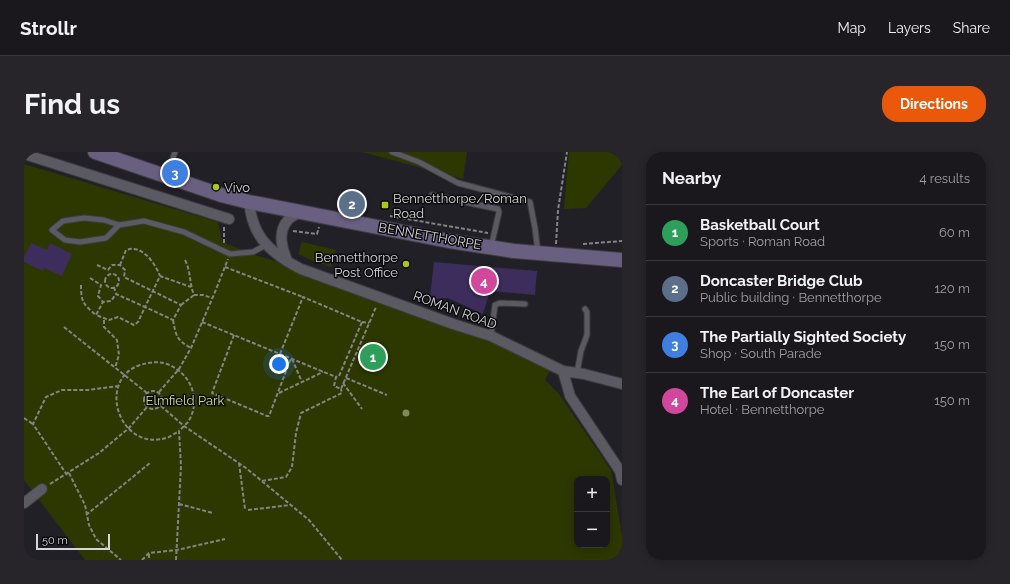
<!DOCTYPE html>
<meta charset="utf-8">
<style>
body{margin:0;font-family:Raleway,sans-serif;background:#27252a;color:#f1f3f6}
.controls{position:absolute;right:12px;bottom:12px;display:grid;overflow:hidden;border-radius:8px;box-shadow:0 2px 10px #0003}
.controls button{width:36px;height:36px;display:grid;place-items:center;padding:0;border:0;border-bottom:1px solid #38373b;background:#1a181d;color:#f1f3f6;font:20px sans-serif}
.scale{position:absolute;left:12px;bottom:10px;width:74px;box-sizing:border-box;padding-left:4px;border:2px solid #d6d5da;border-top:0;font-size:11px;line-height:14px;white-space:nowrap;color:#d6d5da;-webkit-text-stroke:3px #0b0a0d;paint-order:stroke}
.you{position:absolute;left:255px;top:212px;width:14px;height:14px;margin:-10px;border:3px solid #fff;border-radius:50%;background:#1a73e8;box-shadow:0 0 0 6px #1a73e833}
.badge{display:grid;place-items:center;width:26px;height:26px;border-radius:50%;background:#ea580c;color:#fff;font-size:13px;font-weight:700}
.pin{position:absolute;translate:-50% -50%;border:2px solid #fff;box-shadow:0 1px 4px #0006}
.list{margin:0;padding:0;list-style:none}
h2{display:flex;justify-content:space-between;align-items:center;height:52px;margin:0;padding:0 16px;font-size:17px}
h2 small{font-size:13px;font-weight:400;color:#9fa0a4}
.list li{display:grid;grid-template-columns:26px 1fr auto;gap:12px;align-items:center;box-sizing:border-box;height:56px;padding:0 16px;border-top:1px solid #38373b}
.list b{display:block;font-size:15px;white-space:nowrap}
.list p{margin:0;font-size:13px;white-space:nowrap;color:#9fa0a4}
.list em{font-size:13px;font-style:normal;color:#9fa0a4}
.map{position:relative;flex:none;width:598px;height:408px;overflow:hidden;border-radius:16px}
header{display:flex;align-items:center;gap:24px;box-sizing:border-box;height:56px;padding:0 20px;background:#1a181d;border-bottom:1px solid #38373b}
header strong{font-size:19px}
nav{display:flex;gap:22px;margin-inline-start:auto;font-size:14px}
.intro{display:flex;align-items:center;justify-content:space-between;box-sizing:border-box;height:96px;padding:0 24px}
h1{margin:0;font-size:28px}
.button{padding:10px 18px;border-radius:16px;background:#ea580c;color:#fff;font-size:14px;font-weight:700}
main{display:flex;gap:24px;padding:0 24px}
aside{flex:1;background:#1a181d;border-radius:16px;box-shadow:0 2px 10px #0003}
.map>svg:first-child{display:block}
.green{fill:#2d3700;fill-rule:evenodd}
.building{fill:#3c2d5c}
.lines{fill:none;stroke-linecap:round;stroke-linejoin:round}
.lane-casing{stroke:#3c3b40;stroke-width:7}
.street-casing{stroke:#3c3b40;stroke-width:12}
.secondary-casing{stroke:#3c3b40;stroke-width:16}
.path{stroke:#848388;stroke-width:2;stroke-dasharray:4 2;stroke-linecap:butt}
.lane{stroke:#5b5961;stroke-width:5}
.street{stroke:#5b5961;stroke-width:10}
.secondary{stroke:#695f81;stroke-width:14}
.tree{fill:#7e895e}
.poi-dot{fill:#a8c71d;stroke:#0b0a0d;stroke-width:1.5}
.labels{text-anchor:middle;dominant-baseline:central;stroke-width:3;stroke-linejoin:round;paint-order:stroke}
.poi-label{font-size:13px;fill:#d6d5da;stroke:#0b0a0d;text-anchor:start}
.street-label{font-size:13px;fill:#d6d5da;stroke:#0b0a0d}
.park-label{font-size:13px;fill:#c9df8b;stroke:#0b0a0d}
</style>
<header>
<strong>Strollr</strong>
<nav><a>Map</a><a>Layers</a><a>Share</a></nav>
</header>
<div class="intro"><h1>Find us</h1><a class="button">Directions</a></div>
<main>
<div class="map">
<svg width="598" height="408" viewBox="0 0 598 408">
<rect width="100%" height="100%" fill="#222027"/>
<path class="green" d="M338 0H443L439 27Z
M545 0H598V13L562 56 540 57Z
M0 12 194 70 198 90 231 103 277 117 429 172 528 215 521 228 535 242 587 318 598 384V408H61L0 328ZM553 327H583V393H553Z
M278 90 312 98 307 115 287 108 274 102Z"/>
<path class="building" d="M7 91 23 98 26 91 48 102 38 124 20 116 19 119 0 110V105Z
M410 110 513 119 511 143 466 139 459 162 424 146 411 147 406 145Z"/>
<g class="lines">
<g class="lane-casing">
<path id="lane" d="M368 0 395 10 434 31 506 50 511 76 514 101
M143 24 151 0
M408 43 474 57 475 60 467 95
M95 73 82 86 56 90 41 88 28 78 39 69 60 66 80 68 95 73 120 69 160 80 206 102 229 100 242 93
M467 184 471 153 476 151 501 152
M553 221 557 199 563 183V160L561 157"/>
</g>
<g class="street-casing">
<path id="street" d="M0 2 205 67
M225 50C226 57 227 65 230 72 237 93 257 107 277 117L429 172 467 184 539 219 546 244 596 319 598 328
M264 110C258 98 253 80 264 68 266 65 273 62 277 60
M539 219 560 222 598 232
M0 351 18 337"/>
</g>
<g class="secondary-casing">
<path id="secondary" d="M71 0 197 43 225 50 425 89 490 99 598 108"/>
</g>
<path class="path" d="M366 64 464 81
M200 75V91
M269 79 293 82 295 75
M532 92 534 58 543 0
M559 92 598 89
M161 108C167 120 165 130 170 143H179L188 146
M73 113 84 118 88 113H96L101 118 100 125 157 153 149 168 121 155 136 124 167 135
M96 113 102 98C118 92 131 111 136 124
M201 115 279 145
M81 129a7 7 0 1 1 14 0a7 7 0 1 1-14 0Z
M66 126 77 133 74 144 79 150 87 149 92 142 121 155 114 170 110 173 94 165 85 168 72 163 79 150
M57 133C57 150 59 152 72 163
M90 135 92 142
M157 153 170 143
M80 168V175L93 188 95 203 91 216
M149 168C152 183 152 188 167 196
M178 170 312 225 310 234 317 237 352 155
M338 170 345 171
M40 175 123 241
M210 183 188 241 243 264H245L267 206
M256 202 279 145 338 170 315 224 312 225
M268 207 278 230
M322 226 363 243
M319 231 338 257
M120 248a9 9 0 1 1 18 0a9 9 0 1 1-18 0Z
M135 240 155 217 167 196 191 140 204 107
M255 241 299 220
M137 254 160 274 222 316 285 368 318 408
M0 266 9 272
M215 311 221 357
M45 321 61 353 65 373 72 387 97 408
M43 323 9 272 22 245 38 238H64L95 234
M238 329 262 325 268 315 272 281 277 261 318 241 317 237
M26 332 75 301 105 276 123 255
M155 352 189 361
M224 358 267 353
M62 363 126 311
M125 402V408
M118 408 125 401 153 398 201 387
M152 408 157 314 155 279C158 276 161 273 164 270 178 248 167 221 143 212 134 209 126 210 116 213 71 228 96 303 145 285 148 283 152 281 155 279"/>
<use href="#lane" class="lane"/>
<use href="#street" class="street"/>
<use href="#secondary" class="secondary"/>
</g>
<circle class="tree" cx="382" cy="261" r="3.5"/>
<g class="poi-dot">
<circle cx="192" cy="35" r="4"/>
<rect x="357" y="49" width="8" height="8" rx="2"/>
<circle cx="382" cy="112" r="4"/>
</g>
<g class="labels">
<g class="poi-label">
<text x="200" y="35">Vivo</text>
<text x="369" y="46">Bennetthorpe/Roman<tspan x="369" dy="15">Road</tspan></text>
<text x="374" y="105" text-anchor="end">Bennetthorpe<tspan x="374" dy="15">Post Office</tspan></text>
</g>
<g class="street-label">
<text transform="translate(406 84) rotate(10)">BENNETTHORPE</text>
<text transform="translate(431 158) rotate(20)">ROMAN ROAD</text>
</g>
<g class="park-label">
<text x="161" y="248">Elmfield Park</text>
</g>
</g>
</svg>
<div class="controls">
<button>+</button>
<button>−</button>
</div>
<div class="scale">50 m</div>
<div class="you"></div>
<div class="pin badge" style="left:349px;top:205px;background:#2e9e5b">1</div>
<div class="pin badge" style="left:328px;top:52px;background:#5c6f8a">2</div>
<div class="pin badge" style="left:151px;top:21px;background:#3f7fe0">3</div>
<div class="pin badge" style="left:460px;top:129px;background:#d1479c">4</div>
</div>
<aside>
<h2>Nearby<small>4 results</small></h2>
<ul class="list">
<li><span class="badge" style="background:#2e9e5b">1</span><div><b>Basketball Court</b><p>Sports · Roman Road</p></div><em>60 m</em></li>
<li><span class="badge" style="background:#5c6f8a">2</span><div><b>Doncaster Bridge Club</b><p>Public building · Bennetthorpe</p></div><em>120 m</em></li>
<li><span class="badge" style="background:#3f7fe0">3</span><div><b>The Partially Sighted Society</b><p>Shop · South Parade</p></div><em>150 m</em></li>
<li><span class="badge" style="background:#d1479c">4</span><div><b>The Earl of Doncaster</b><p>Hotel · Bennetthorpe</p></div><em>150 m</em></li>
</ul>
</aside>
</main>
